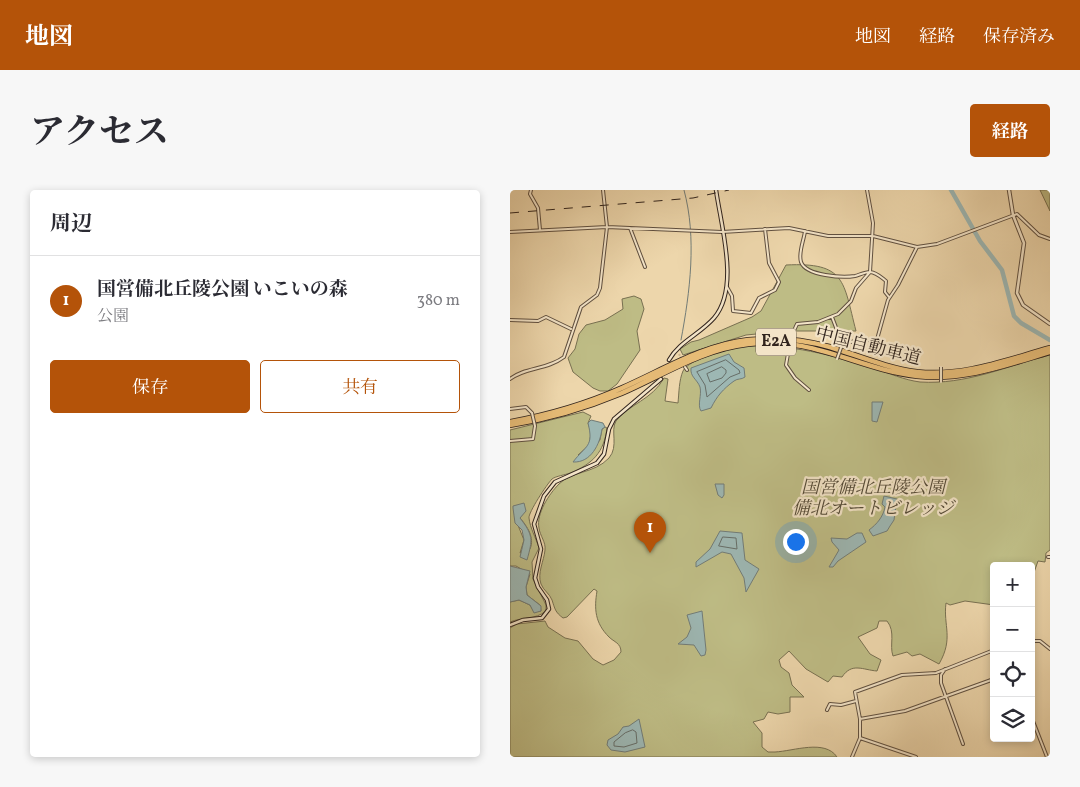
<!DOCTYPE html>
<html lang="ja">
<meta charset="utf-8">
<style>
body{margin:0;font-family:Vollkorn,"Noto Serif JP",serif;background:#f7f7f7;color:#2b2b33}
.controls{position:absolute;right:15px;bottom:15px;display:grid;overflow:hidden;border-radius:5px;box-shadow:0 2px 8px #0003}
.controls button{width:45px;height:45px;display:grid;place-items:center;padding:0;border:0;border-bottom:1px solid #e1e1e2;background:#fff;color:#2b2b33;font:25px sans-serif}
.you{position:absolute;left:285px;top:351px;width:18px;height:18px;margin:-12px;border:4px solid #fff;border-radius:50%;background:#1a73e8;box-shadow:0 0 0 8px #1a73e833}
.badge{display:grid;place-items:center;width:32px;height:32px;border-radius:50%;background:#b45309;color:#fff;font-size:16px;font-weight:700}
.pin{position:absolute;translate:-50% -41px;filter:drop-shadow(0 1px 2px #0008)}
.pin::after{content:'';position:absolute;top:26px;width:18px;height:15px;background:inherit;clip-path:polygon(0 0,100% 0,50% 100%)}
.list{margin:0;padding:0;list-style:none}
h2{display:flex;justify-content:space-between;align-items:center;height:65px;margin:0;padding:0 20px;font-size:21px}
h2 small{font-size:16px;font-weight:400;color:#7c7c81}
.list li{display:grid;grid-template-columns:32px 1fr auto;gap:15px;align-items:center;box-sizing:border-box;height:90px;padding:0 20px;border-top:1px solid #e1e1e2}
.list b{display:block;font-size:19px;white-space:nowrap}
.list p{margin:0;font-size:16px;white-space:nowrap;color:#7c7c81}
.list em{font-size:16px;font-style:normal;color:#7c7c81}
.actions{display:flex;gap:10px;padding:15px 20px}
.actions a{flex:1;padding:11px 0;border:1px solid #b45309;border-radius:5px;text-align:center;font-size:18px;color:#b45309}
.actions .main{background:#b45309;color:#fff}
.icon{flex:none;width:28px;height:28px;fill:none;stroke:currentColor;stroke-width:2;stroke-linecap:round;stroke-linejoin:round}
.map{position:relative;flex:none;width:540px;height:567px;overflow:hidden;border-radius:5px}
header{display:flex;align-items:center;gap:30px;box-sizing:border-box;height:70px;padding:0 25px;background:#b45309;color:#fff}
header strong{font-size:24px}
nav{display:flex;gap:28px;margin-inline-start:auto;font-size:18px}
.intro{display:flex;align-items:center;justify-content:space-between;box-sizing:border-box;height:120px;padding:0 30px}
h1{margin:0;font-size:35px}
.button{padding:12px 22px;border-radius:5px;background:#b45309;color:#fff;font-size:18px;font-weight:700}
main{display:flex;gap:30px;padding:0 30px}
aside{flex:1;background:#fff;border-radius:5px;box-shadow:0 2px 8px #0003}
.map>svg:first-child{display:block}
.green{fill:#bebc85;stroke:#787051;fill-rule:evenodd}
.water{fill:#9db7b3;stroke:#727c77}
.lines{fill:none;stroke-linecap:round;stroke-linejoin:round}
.shore{stroke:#676e68;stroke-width:1}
.stream{stroke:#727c77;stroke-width:1}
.river{stroke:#9db7b3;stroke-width:4.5}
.minor-tunnel{stroke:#c7b28f;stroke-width:2;stroke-dasharray:2 1;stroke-linecap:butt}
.minor-casing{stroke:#605040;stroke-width:4}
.tertiary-casing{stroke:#605040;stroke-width:4.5}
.secondary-casing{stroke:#31241d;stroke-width:4.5}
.motorway-casing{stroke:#31241d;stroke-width:6}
.minor{stroke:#f3e4c8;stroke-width:2}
.tertiary{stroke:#f3e4c8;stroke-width:2.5}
.secondary{stroke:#f3e4c8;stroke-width:2.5}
.motorway{stroke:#e6bb76;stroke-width:4.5}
.rail{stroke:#31241d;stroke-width:1;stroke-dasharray:9 9;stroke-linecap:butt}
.minor-bridge-casing{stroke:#605040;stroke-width:4;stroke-linecap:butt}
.minor-bridge{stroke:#f3e4c8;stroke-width:2}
.labels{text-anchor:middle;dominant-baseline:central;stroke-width:4.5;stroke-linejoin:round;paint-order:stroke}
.shield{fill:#f3e4c8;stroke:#6b5e50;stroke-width:1}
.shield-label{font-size:16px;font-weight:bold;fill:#31241d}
.street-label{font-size:18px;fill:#31241d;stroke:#f3e4c8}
.park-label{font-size:18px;font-style:italic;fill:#544a37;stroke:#f3e4c8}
</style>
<header>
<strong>地図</strong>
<nav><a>地図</a><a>経路</a><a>保存済み</a></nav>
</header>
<div class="intro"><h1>アクセス</h1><a class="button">経路</a></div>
<main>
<aside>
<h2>周辺<small></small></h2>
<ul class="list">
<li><span class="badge">1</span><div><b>国営備北丘陵公園 いこいの森</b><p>公園</p></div><em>380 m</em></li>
</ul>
<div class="actions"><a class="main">保存</a><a>共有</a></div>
</aside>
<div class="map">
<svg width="540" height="567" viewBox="0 0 540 567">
<rect width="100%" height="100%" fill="#edd6ab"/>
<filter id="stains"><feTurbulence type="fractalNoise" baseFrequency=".004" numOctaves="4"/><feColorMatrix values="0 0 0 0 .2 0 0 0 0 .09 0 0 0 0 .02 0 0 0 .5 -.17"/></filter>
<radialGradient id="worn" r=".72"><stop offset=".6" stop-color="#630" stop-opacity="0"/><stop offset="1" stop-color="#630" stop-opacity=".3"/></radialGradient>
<path class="green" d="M530 0H540V21Z
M276 75C336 72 333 91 346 141H278L236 145 173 165 170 159 181 152 189 150 242 127 251 121Z
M124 106 131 109 134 119 127 141 130 160 107 194 98 201H90L83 198 63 182 58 168 65 159 69 144 76 135 95 130 113 119 112 109Z
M236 156C280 154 322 165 363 178 379 183 394 190 410 192 456 195 497 176 540 165V360L536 363 535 372 528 371 521 391V376H484V415L455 411 440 415 436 413C433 436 444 448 429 474L410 464 402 466 397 462 383 466C379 455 386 442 377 431H369L367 438 348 447 360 464 371 470 367 481C353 480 342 472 332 487L323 486 318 492 296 479 279 461 269 470 271 477 279 483 282 495 294 507H280V522L268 524 258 522 254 529 243 532 252 543V557L258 562H265C284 561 315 549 327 567H0V438L7 434 35 431 38 437 55 448 68 451 83 469 93 475 104 470 111 462C111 453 104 452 99 447 85 433 84 419 87 401L84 399 57 427 53 428C45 422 45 419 42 410 40 404 33 400 31 394 27 383 34 371 35 360 36 352 30 346 29 338 26 324 39 304 49 294 61 281 84 284 99 268 109 256 100 241 106 231 119 214 142 210 154 188L158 189 155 211 168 213C169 203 169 190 173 181 178 169 222 158 236 156Z
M73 222 81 226 78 233 81 243 79 255 68 265 78 264 90 250 92 239 95 237 97 238C94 262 83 274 60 283 55 285 46 286 42 289 37 294 18 323 19 328 20 338 26 348 29 358L22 372 23 389 36 415V421C25 430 12 427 0 432V412L9 410 20 415 24 422 31 421 30 415 17 405 16 397 20 384 6 376H0V240ZM14 314 10 328C17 336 25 348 20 359L10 363 14 350 5 328Z"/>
<path class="water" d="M219 164 224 172 234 178 235 187C231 190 228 188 224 191 213 199 207 206 201 218L191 221C187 215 192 205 190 197 187 189 180 187 181 178Z
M362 212H373L367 232 362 231Z
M81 230 93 233 95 237 92 239C90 254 81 273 63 272 76 255 84 257 78 233Z
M205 294H214V305L212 308 208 305Z
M374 306 387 309 384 330 380 336 377 341 363 346 359 340C367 334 373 327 375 317L372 314Z
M14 313 16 321 10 328C23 345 23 349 17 370L10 367 14 350 12 340 5 333 3 318V316Z
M210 341 232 343 235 370 249 379 236 402 234 388 221 364 212 362 186 377V372L200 359Z
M347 343H352L356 352 328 371 323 377H319L329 360 322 352 321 348 337 349Z
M0 376 20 381 16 397 17 405 31 416V421L24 423 20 415 9 410 0 412Z
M192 421 196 460 195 465 191 466 184 455 168 454 177 447 181 438 177 425Z
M129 529 135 557 115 562 101 560 97 555 98 550 108 544 113 537 119 536Z"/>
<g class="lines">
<path class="shore" d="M216 170 229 180 230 183 220 187 197 207 195 195 187 182Z
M212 177 216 180V183L212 188 200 192 197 184Z
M213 347 226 348 227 359 209 356Z
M123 540 126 542 127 553 114 557 104 556V552L115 543Z"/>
<path class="stream" d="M171 150C180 102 187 48 174 0"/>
<path class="river" d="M441 0 470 51 492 80 504 126 511 133 540 150"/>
<path class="minor-tunnel" d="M169 164 172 170"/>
<g class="minor-casing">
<path id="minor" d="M21 0 20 4 28 18 30 40
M120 38 135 77
M295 41C294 50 288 63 291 72 296 86 333 88 345 86 349 85 355 82 360 82 366 82 372 88 376 91L375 102 379 107
M0 42 97 37 212 42 279 38 318 46H363L407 57 427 54 507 24 529 45 540 49
M217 97 222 106 223 121 241 123 249 108 265 100 269 92 259 73 255 39
M322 127 330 148 342 152 351 147 366 153 378 110 388 95 407 57
M0 130 28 131 36 127 61 139
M282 145 287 134 308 132 328 124 341 111 346 98 360 82 363 33 357 0
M279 158 276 175 285 188 299 200
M175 177 177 180
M0 189C15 177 37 180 54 167L71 117 87 105 90 98 97 37 93 0
M0 219 16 217 22 223
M0 251 23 249 25 236
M538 367H540
M521 451H530L540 459
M435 479 431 485V493L453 554
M317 520 320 514 331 515 346 511
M521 526 537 567
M350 529 395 521 484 489
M350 548 406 567
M342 567 350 548V529L345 502 392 485 426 483 484 460"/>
</g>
<g class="tertiary-casing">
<path id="tertiary" d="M499 0 503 25 514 53 507 103 513 115 540 134"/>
</g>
<g class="secondary-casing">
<path id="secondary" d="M159 170C169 152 190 144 204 128 230 98 211 36 206 0
M0 435 13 430 32 428 39 419 37 410 28 397 25 388 31 359 24 334 34 306 45 292 87 273 94 264 99 239 104 229 151 189"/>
</g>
<g class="motorway-casing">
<path id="motorway" d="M0 232C38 225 76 214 112 198 153 180 193 155 238 150 266 147 294 150 320 157 349 166 377 178 407 182 454 187 496 170 540 158
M0 235C39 229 76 218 112 203 153 185 193 159 238 154 303 146 347 179 407 186 454 191 496 175 540 162"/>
</g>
<use href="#minor" class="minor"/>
<use href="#tertiary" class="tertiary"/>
<use href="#secondary" class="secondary"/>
<use href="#motorway" class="motorway"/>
<path class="rail" d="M0 23 183 8 219 0"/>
<g class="minor-bridge-casing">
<path id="minor-bridge" d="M279 158 282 145
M327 169 332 155
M431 177V192
M22 223 25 236"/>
</g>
<use href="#minor-bridge" class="minor-bridge"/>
</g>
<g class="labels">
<rect class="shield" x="246" y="138.5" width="40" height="27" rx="4"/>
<g class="shield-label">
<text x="266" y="152">E2A</text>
</g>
<g class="street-label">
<text transform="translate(358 157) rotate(14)">中国自動車道</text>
</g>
<g class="park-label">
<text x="363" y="298">国営備北丘陵公園<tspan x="363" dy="21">備北オートビレッジ</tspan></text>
</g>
</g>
<rect width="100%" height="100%" filter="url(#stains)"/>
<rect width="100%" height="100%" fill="url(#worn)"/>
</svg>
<div class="controls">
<button>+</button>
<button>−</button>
<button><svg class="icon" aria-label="locate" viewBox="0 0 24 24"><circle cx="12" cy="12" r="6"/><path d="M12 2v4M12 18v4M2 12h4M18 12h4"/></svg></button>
<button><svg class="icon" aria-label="layers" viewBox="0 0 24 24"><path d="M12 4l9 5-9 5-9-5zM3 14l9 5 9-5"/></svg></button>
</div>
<div class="you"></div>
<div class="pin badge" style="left:140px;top:363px">1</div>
</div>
</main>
